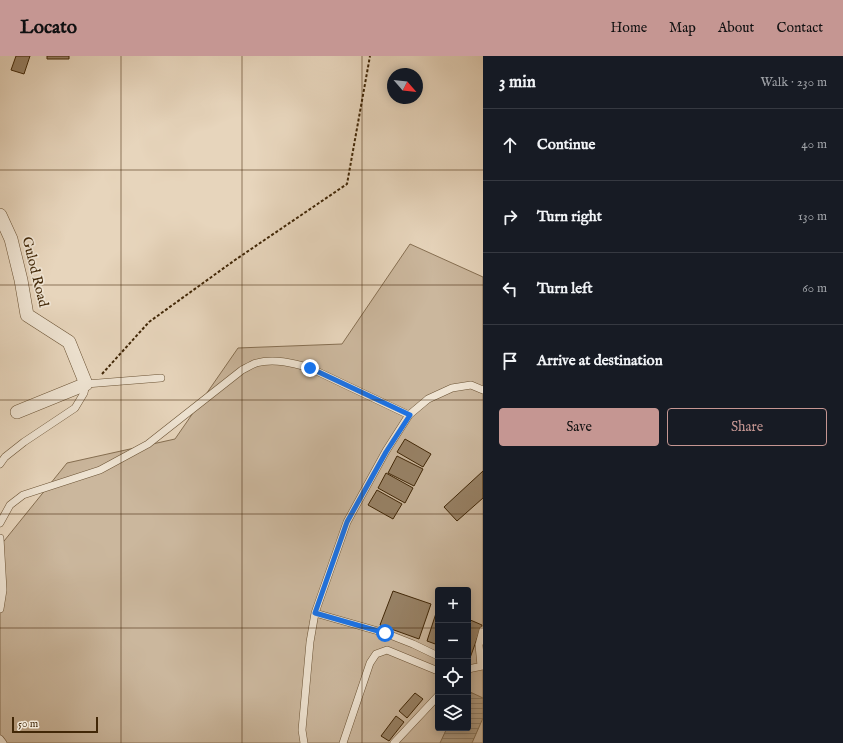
<!DOCTYPE html>
<meta charset="utf-8">
<style>
body{margin:0;font-family:"IM FELL English",serif;background:#20242c;color:#f1f3f6}
.controls{position:absolute;right:12px;bottom:12px;display:grid;overflow:hidden;border-radius:4px;box-shadow:0 2px 10px #0003}
.controls button{width:36px;height:36px;display:grid;place-items:center;padding:0;border:0;border-bottom:1px solid #363941;background:#171b24;color:#f1f3f6;font:20px sans-serif}
.compass{position:absolute;left:387px;top:12px;width:36px;height:36px;border-radius:50%;background:#171b24;box-shadow:0 2px 10px #0003;rotate:118deg}
.scale{position:absolute;left:12px;bottom:10px;width:86px;box-sizing:border-box;padding-left:4px;border:2px solid #412707;border-top:0;font-size:11px;line-height:14px;white-space:nowrap;color:#412707;-webkit-text-stroke:3px #efe4d3;paint-order:stroke}
.stop{position:absolute;width:12px;height:12px;margin:-9px;border:3px solid #1a73e8;border-radius:50%;background:#fff}
.stop.end{background:#1a73e8;border-color:#fff;box-shadow:0 1px 4px #0008}
.list{margin:0;padding:0;list-style:none}
h2{display:flex;justify-content:space-between;align-items:center;height:52px;margin:0;padding:0 16px;font-size:17px}
h2 small{font-size:13px;font-weight:400;color:#9ea1a6}
.list li{display:grid;grid-template-columns:26px 1fr auto;gap:12px;align-items:center;box-sizing:border-box;height:72px;padding:0 16px;border-top:1px solid #363941}
.list b{display:block;font-size:15px;white-space:nowrap}
.list em{font-size:13px;font-style:normal;color:#9ea1a6}
.actions{display:flex;gap:8px;padding:12px 16px}
.actions a{flex:1;padding:9px 0;border:1px solid #c59692;border-radius:4px;text-align:center;font-size:14px;color:#c59692}
.actions .main{background:#c59692;color:#111}
.icon{flex:none;width:22px;height:22px;fill:none;stroke:currentColor;stroke-width:2;stroke-linecap:round;stroke-linejoin:round}
.map{position:relative;flex:none;width:483px;height:687px;overflow:hidden}
header{display:flex;align-items:center;gap:24px;box-sizing:border-box;height:56px;padding:0 20px;background:#c59692;color:#111}
header strong{font-size:19px}
nav{display:flex;gap:22px;margin-inline-start:auto;font-size:14px}
main{display:flex}
aside{flex:1;background:#171b24}
.map>svg:first-child{display:block}
.park{fill:#cbb79d;stroke:#866f52;fill-rule:evenodd}
.water{fill:url(#water-rules);stroke:#836c4e}
.building{fill:#978165;stroke:#412707}
.lines{fill:none;stroke-linecap:round;stroke-linejoin:round}
.lane-casing{stroke:#6a5234;stroke-width:8}
.street-casing{stroke:#6a5234;stroke-width:14}
.path{stroke:#412707;stroke-width:2;stroke-dasharray:3 2;stroke-linecap:butt}
.lane{stroke:#efe4d3;stroke-width:7}
.street{stroke:#efe4d3;stroke-width:13}
.route{stroke:#1a73e8;stroke-width:5}
.grid{fill:none;stroke:#412707;stroke-width:1;stroke-opacity:0.55}
.labels{text-anchor:middle;dominant-baseline:central;stroke-width:3.5;stroke-linejoin:round;paint-order:stroke}
.street-label{font-size:14px;fill:#412707;stroke:#efe4d3}
</style>
<header>
<strong>Locato</strong>
<nav><a>Home</a><a>Map</a><a>About</a><a>Contact</a></nav>
</header>
<main>
<div class="map">
<svg width="483" height="687" viewBox="0 0 483 687">
<defs>
<pattern id="water-rules" width="6" height="5" patternUnits="userSpaceOnUse"><rect width="6" height="5" fill="#af9a7e"/><path d="M0 2.5h6" fill="none" stroke="#907e65"/></pattern>
</defs>
<rect width="100%" height="100%" fill="#e7d5bc"/>
<filter id="stains"><feTurbulence type="fractalNoise" baseFrequency=".005" numOctaves="4"/><feColorMatrix values="0 0 0 0 .2 0 0 0 0 .09 0 0 0 0 .02 0 0 0 .5 -.17"/></filter>
<radialGradient id="worn" r=".72"><stop offset=".6" stop-color="#630" stop-opacity="0"/><stop offset="1" stop-color="#630" stop-opacity=".3"/></radialGradient>
<path class="park" d="M410 188 483 221V687H0V490L67 407 175 383 238 292 342 288ZM438 534H468V672H438Z"/>
<path class="water" d="M468 635 483 642V662L472 687H440L447 672H468Z"/>
<path class="building" d="M16 0H30L24 18 11 14Z
M47 0H69V3H47Z
M405 383 431 398 423 411 397 396Z
M397 400 423 413 414 430 388 417Z
M483 415V442L457 465 444 451Z
M386 417 413 432 405 447 378 432Z
M377 434 402 448 393 463 368 449Z
M393 535 431 548 419 583 380 569Z
M438 551V589L427 585Z
M468 563 482 569 470 602 468 601Z
M415 637 423 643 407 662 399 655Z
M396 660 404 666 389 685 381 680Z"/>
<g class="lines">
<g class="lane-casing">
<path id="lane" d="M0 408 5 401 24 386 75 352 84 337 86 328 161 322
M0 467 10 449 23 439 100 414 148 388 242 314C246 312 251 309 256 307 274 302 293 307 310 312L409 359
M0 482 3 534 0 553
M315 557 385 577 413 588 438 600
M481 610 479 589 483 574
M468 613 483 610
M0 683 3 687
M304 687 302 674 310 586 315 557 347 466 386 395 409 359 428 343 452 332 471 329 483 334
M343 687 370 607 376 598 387 594 438 615
M394 687 438 640"/>
</g>
<g class="street-casing">
<path id="street" d="M0 159 11 183 21 224 27 259 69 286 86 328 17 356"/>
</g>
<path class="path" d="M102 318 149 266 235 204 347 128 370 0"/>
<use href="#lane" class="lane"/>
<use href="#street" class="street"/>
</g>
<g class="lines">
<path class="route" d="M310 312 410 359 386 396 347 466 315 557 385 577"/>
</g>
<path class="grid" d="M121 0V687M242 0V687M362 0V687M0 114H483M0 229H483M0 344H483M0 458H483M0 572H438M468 572H483"/>
<g class="labels">
<g class="street-label">
<text transform="translate(35 216) rotate(76)">Gulod Road</text>
</g>
</g>
<rect width="100%" height="100%" filter="url(#stains)"/>
<rect width="100%" height="100%" fill="url(#worn)"/>
</svg>
<div class="controls">
<button>+</button>
<button>−</button>
<button><svg class="icon" aria-label="locate" viewBox="0 0 24 24"><circle cx="12" cy="12" r="6"/><path d="M12 2v4M12 18v4M2 12h4M18 12h4"/></svg></button>
<button><svg class="icon" aria-label="layers" viewBox="0 0 24 24"><path d="M12 4l9 5-9 5-9-5zM3 14l9 5 9-5"/></svg></button>
</div>
<svg class="compass" viewBox="-18 -18 36 36"><path d="M0-13l5 13h-10z" fill="#e53935"/><path d="M0 13l5-13h-10z" fill="#9ea1a6"/></svg>
<div class="scale">50 m</div>
<div class="stop" style="left:385px;top:577px"></div>
<div class="stop end" style="left:310px;top:312px"></div>
</div>
<aside>
<h2>3 min<small>Walk · 230 m</small></h2>
<ul class="list">
<li><svg class="icon" aria-label="ahead" viewBox="0 0 24 24"><path d="M12 20V5M6 11l6-6 6 6"/></svg><div><b>Continue</b></div><em>40 m</em></li>
<li><svg class="icon" aria-label="right" viewBox="0 0 24 24"><path d="M7 20v-9h11M14 6l5 5-5 5"/></svg><div><b>Turn right</b></div><em>130 m</em></li>
<li><svg class="icon" aria-label="left" viewBox="0 0 24 24"><path d="M17 20v-9H6M10 6l-5 5 5 5"/></svg><div><b>Turn left</b></div><em>60 m</em></li>
<li><svg class="icon" aria-label="arrive" viewBox="0 0 24 24"><path d="M6 21V4h12l-3 4 3 4H6"/></svg><div><b>Arrive at destination</b></div></li>
</ul>
<div class="actions"><a class="main">Save</a><a>Share</a></div>
</aside>
</main>
